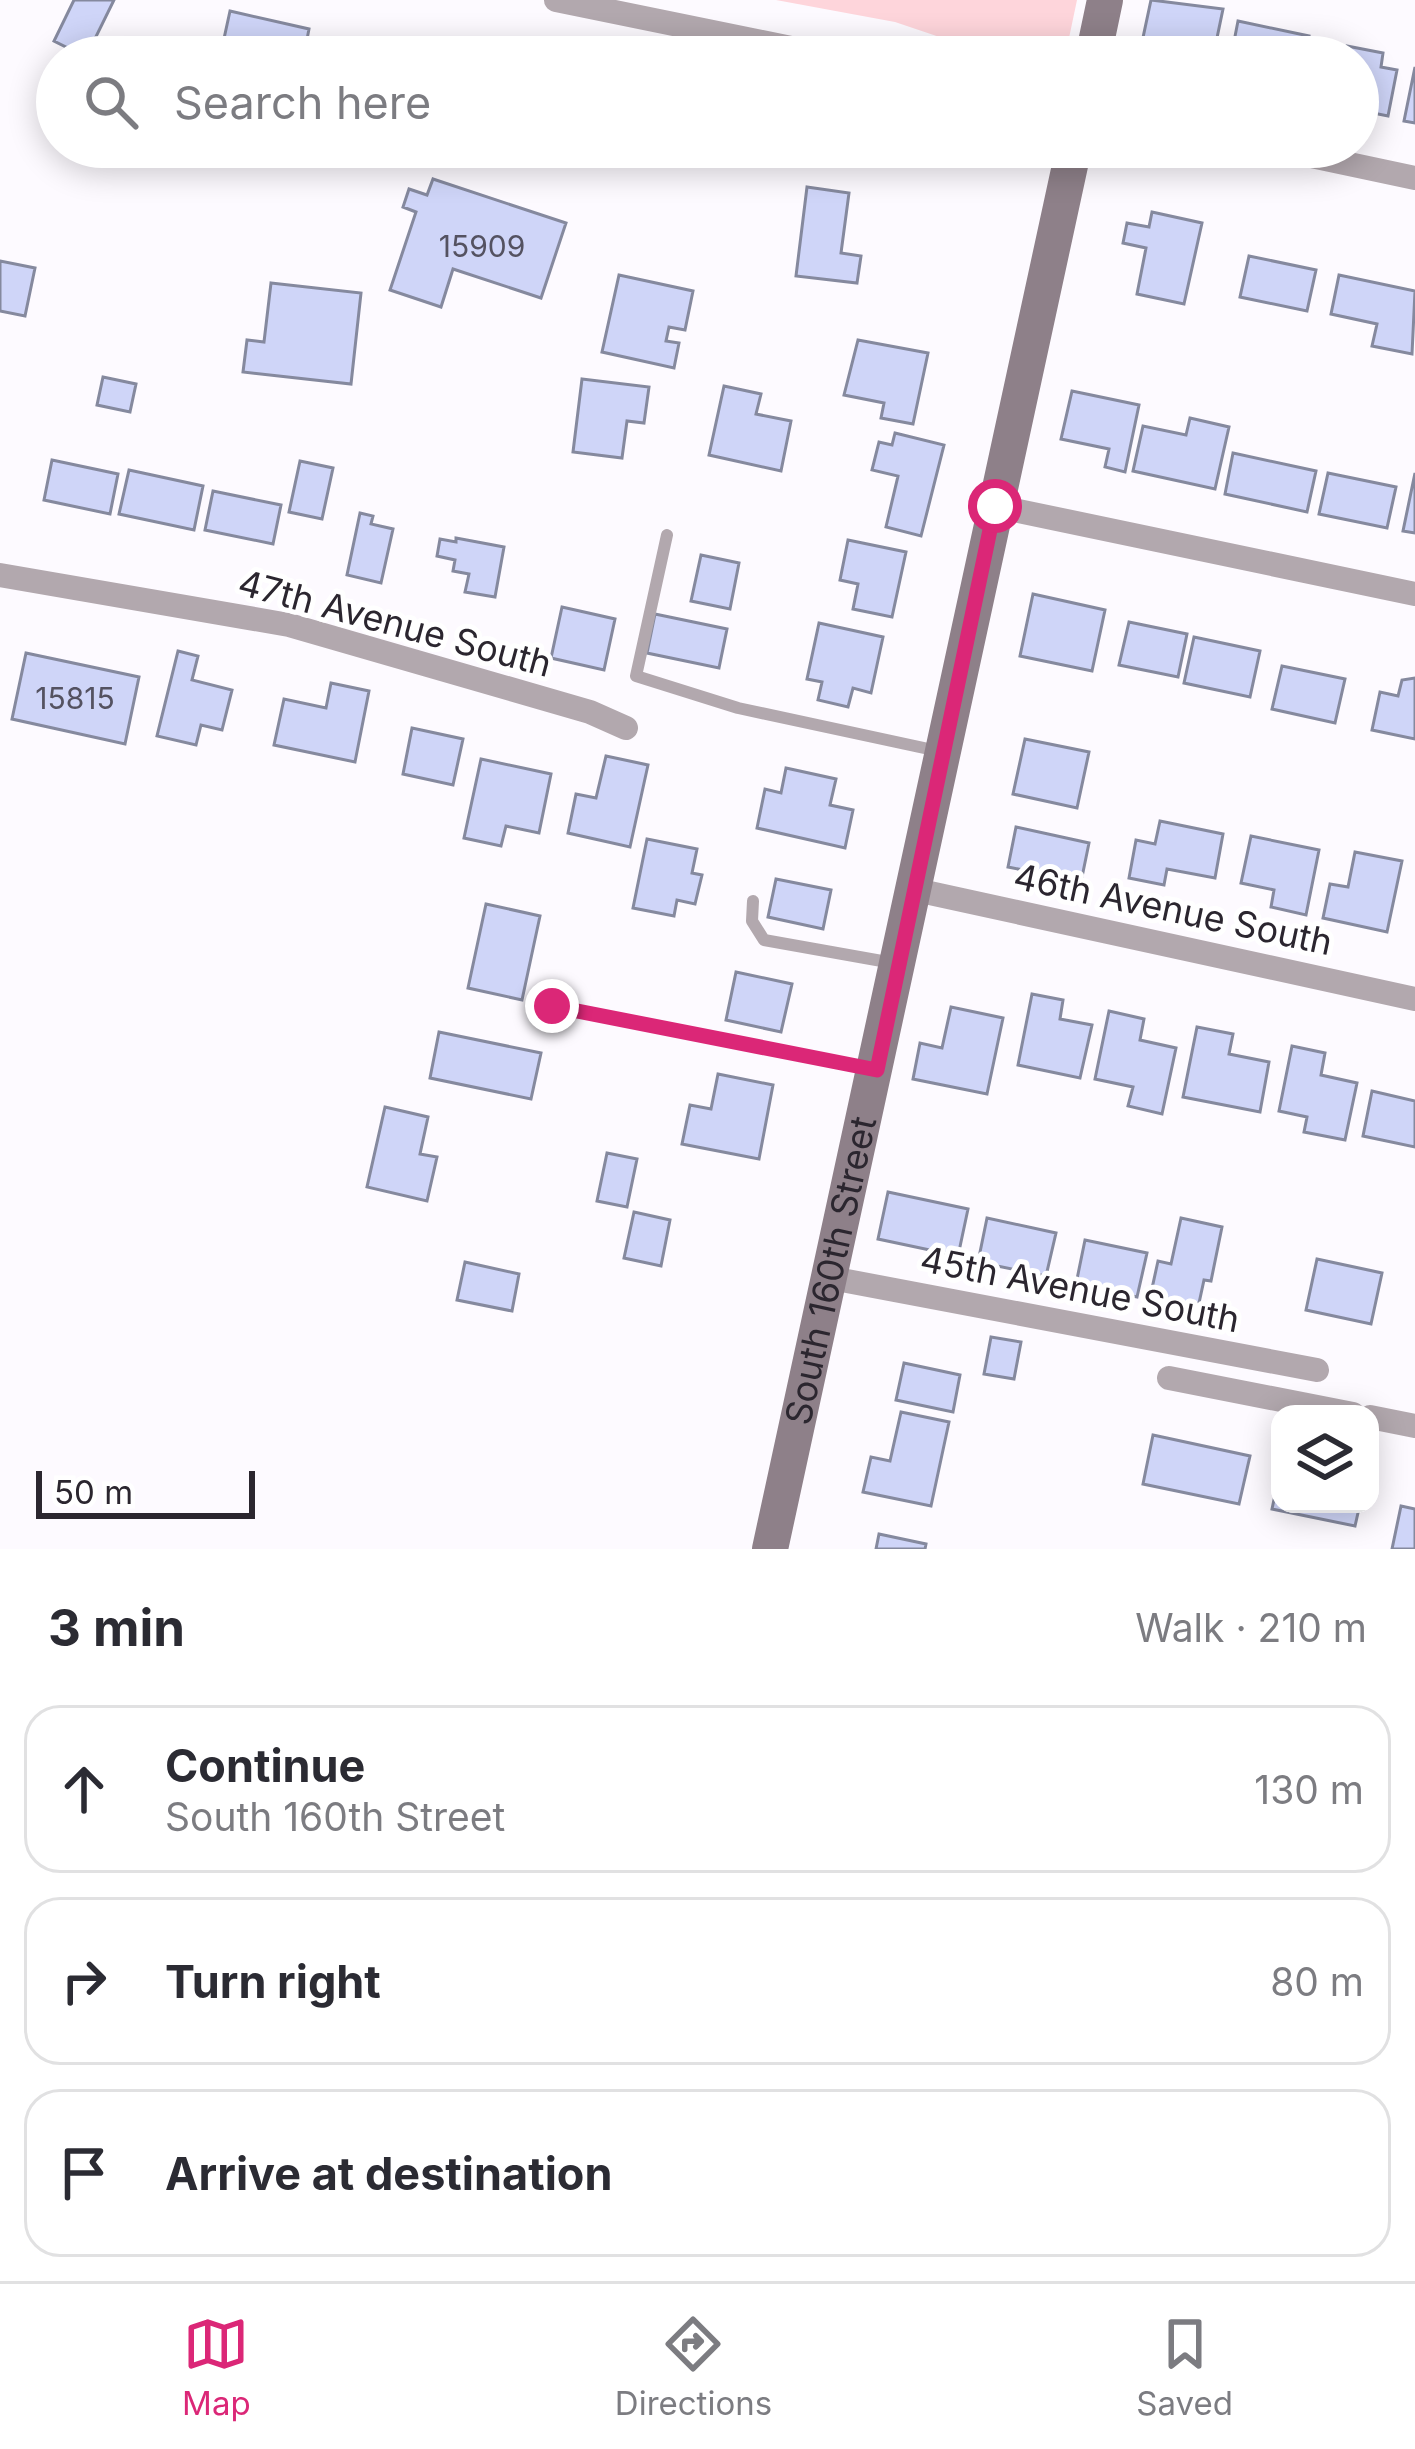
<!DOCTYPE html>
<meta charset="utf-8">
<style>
body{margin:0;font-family:Inter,sans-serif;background:#f7f7f7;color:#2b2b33}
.controls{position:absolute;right:36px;bottom:36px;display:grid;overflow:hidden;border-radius:24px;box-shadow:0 6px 30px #0003}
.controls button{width:108px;height:108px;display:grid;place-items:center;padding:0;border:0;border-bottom:3px solid #e1e1e2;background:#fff;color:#2b2b33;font:60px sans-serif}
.scale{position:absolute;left:36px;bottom:30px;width:219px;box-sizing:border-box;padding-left:12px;border:6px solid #2b262f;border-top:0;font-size:33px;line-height:42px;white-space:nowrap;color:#2b262f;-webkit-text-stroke:9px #fff;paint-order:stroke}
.stop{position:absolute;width:36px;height:36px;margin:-27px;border:9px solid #db2777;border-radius:50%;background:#fff}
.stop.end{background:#db2777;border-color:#fff;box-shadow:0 3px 12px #0008}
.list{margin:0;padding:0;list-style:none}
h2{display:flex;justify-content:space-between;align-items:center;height:156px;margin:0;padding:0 48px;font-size:51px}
h2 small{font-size:39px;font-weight:400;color:#7c7c81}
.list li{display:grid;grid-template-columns:78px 1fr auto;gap:36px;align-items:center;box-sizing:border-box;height:168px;margin:0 24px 24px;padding:0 24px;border:3px solid #e1e1e2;border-radius:36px}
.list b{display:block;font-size:45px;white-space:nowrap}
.list p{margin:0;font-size:39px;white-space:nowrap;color:#7c7c81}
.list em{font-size:39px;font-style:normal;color:#7c7c81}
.icon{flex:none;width:66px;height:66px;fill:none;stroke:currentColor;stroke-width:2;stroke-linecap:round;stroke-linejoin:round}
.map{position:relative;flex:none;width:1415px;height:1549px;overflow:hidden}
.search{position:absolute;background:#fff;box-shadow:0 6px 30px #0003;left:36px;right:36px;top:36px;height:132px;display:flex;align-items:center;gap:30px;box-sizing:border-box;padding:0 42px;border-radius:66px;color:#7c7c81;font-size:45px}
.sheet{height:732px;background:#fff}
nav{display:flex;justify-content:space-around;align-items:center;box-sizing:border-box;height:168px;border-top:3px solid #e1e1e2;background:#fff;font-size:33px;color:#7c7c81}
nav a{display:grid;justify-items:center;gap:6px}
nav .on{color:#db2777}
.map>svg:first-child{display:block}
.green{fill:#fed5db}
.building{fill:#cfd5f8;stroke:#85899e;stroke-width:3}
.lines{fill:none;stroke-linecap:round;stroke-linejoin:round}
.lane{stroke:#b2a8ae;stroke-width:12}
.street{stroke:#b2a8ae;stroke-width:24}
.secondary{stroke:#8e8089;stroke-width:36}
.route{stroke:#db2777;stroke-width:15}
.labels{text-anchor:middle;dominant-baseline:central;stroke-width:10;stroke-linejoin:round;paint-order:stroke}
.number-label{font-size:30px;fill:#545261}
.street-label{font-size:36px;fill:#2b262f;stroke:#fff}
</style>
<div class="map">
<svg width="1415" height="1549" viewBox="0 0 1415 1549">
<rect width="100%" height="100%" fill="#fdfaff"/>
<path class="green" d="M776 0H1077L1065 57H999L895 22Z"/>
<path class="building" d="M74 0H114L86 57 54 41Z
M1151 0 1223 9 1213 57H1177L1141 47Z
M230 11 309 29 305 50 329 57H220Z
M1238 21 1309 36 1305 57H1231Z
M1347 46 1383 53 1381 67 1397 70 1388 116 1358 110V57H1345Z
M1415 67V123L1404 121Z
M414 147H444L443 160 413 157Z
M433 179 566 223 541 298 453 269 441 307 390 290 416 212 403 207 409 189 427 195Z
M807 187 849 193 841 253 861 256 857 283 796 276Z
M1152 212 1202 223 1184 304 1137 294 1146 248 1123 243 1127 223 1149 227Z
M1249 256 1316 270 1307 311 1240 297Z
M0 261 35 268 25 316 0 311Z
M619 275 693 291 685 330 669 327 666 341 679 343 674 368 602 352Z
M1339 275 1415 291 1412 354 1372 346 1377 324 1331 314Z
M271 283 361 293 351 384 243 372 247 340 264 342Z
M858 340 928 353 913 424 881 418 884 403 844 395Z
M103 377 136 384 130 412 97 405Z
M582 379 649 387 644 423 627 421 622 458 573 452Z
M724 386 761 394 756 414 791 421 781 471 709 455Z
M1072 391 1139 405 1125 472 1105 467 1109 449 1061 439Z
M1190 418 1229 427 1215 489 1133 471 1143 426 1186 435Z
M895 433 944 445 921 536 886 527 898 476 872 470 879 442 892 445Z
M1233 453 1316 471 1307 512 1225 494Z
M52 460 118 474 110 514 44 500Z
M300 461 333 468 322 519 289 512Z
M129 470 203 486 194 530 119 514Z
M1328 473 1396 487 1387 528 1319 514Z
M1415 473V533L1403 531Z
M213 491 281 505 273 544 205 530Z
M360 513 373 516 371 524 393 529 381 583 347 575Z
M456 538 504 547 495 597 465 592 469 574 453 571 455 560 437 556 440 539 456 542Z
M848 540 906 552 892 617 853 609 858 584 840 580Z
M701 555 739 563 730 609 691 601Z
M1033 594 1105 610 1092 671 1020 656Z
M562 607 615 619 604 670 551 658Z
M655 614 727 629 719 668 647 653Z
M1129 622 1187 634 1178 677 1119 665Z
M819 623 883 637 871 693 853 688 848 707 818 700 822 682 807 679Z
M1194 637 1260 651 1250 697 1184 683Z
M178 651 198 656 192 680 232 690 222 730 201 725 196 745 157 736Z
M26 653 139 677 125 744 12 719Z
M1282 666 1345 679 1335 723 1272 709Z
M1415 678V739L1372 730 1380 692 1398 696 1402 680Z
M331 683 369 691 355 762 274 745 284 699 326 708Z
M412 728 463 739 453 785 403 774Z
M1025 739 1089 752 1077 808 1013 794Z
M606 756 648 765 630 847 568 833 576 794 596 798Z
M481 759 551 774 539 833 506 826 501 846 464 838Z
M786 768 836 779 830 805 853 810 845 848 757 828 765 789 781 793Z
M1160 821 1223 834 1215 878 1167 869 1164 885 1129 878 1136 840 1155 844Z
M1016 827 1089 843 1081 882 1008 867Z
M1251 836 1319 850 1306 915 1271 907 1274 890 1241 883Z
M647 839 697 849 692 873 702 875 695 904 677 900 674 916 633 908Z
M1355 852 1402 861 1387 932 1323 918 1330 884 1348 887Z
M776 879 831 890 823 929 768 917Z
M486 904 540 916 522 1000 468 988Z
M736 972 792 984 781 1032 726 1020Z
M1032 994 1063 1000 1060 1019 1092 1025 1080 1078 1018 1065Z
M951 1007 1003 1018 987 1094 913 1079 920 1043 942 1048Z
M1109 1011 1144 1019 1140 1040 1176 1048 1162 1114 1128 1106 1133 1087 1095 1079Z
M1197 1027 1233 1034 1229 1054 1269 1062 1260 1112 1183 1097Z
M439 1032 541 1053 531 1099 430 1078Z
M1292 1046 1325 1053 1321 1075 1357 1083 1345 1140 1304 1132 1307 1117 1279 1111Z
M718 1074 773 1085 759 1159 682 1144 690 1105 711 1109Z
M1372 1091 1415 1101V1147L1363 1136Z
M385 1107 428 1117 420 1154 437 1157 427 1201 367 1187Z
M607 1153 637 1159 627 1207 597 1201Z
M888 1192 968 1209 958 1256 878 1239Z
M634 1212 670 1220 661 1266 624 1258Z
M987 1218 1056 1233 1046 1276 978 1262Z
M1181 1218 1222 1227 1211 1281 1204 1280 1199 1303 1190 1305 1151 1293 1158 1261 1171 1264Z
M1085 1240 1147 1253 1137 1297 1076 1284Z
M1317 1259 1382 1273 1371 1324 1306 1310Z
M465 1262 519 1274 512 1311 457 1300Z
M991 1337 1021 1342 1014 1379 984 1374Z
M904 1363 960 1375 953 1412 896 1400Z
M901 1412 949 1422 931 1506 863 1492 871 1457 890 1461Z
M1153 1435 1250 1456 1239 1504 1143 1484Z
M1280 1471V1504H1360L1355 1526 1272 1509Z
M1401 1506 1415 1509V1549H1392Z
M879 1534 926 1544 925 1549H876Z"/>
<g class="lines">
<path class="lane" d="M667 535 636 676 738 708 938 751
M753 901 752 921 764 940 893 963
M552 1006 869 1068"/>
<path class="street" d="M556 0 835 57
M1269 147 1415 178
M995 506 1415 594
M0 575 289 625 590 712 626 728
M916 890 1415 999
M831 1278 1317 1370
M1169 1378 1353 1414
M1370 1417 1415 1426"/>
<g class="secondary">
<path d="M1093 57 1105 0"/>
<path id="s1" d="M770 1549 1074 147"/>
</g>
</g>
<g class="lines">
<path class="route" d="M552 1006 877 1070 995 506"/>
</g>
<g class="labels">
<g class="number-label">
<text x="482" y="246">15909</text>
<text x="75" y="698">15815</text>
</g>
<g class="street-label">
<text transform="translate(395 623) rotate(15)">47th Avenue South</text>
<text transform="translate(1173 909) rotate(12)">46th Avenue South</text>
<text stroke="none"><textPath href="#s1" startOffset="285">South 160th Street</textPath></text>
<text transform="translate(1080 1289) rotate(11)">45th Avenue South</text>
</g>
</g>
</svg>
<div class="controls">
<button><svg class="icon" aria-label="layers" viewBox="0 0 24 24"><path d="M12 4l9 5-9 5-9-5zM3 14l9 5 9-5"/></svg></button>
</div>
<div class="scale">50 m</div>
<div class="stop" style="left:995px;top:506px"></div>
<div class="stop end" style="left:552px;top:1006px"></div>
<div class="search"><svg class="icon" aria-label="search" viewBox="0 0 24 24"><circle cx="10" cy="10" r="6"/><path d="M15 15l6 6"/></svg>Search here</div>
</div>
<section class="sheet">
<h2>3 min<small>Walk · 210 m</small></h2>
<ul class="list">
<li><svg class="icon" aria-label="ahead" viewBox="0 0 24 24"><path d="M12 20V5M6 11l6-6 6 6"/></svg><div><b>Continue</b><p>South 160th Street</p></div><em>130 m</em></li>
<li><svg class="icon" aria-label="right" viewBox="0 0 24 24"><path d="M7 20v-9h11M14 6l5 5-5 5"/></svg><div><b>Turn right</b></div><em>80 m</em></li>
<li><svg class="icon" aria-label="arrive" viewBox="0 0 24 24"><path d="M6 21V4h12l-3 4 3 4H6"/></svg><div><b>Arrive at destination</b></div></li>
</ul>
</section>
<nav>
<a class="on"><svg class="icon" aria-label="map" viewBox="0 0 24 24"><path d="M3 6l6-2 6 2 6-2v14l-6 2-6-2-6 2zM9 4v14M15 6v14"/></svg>Map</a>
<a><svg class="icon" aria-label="directions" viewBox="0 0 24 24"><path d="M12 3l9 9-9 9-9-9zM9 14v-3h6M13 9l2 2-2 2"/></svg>Directions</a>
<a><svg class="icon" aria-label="saved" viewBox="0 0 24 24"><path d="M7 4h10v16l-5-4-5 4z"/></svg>Saved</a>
</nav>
